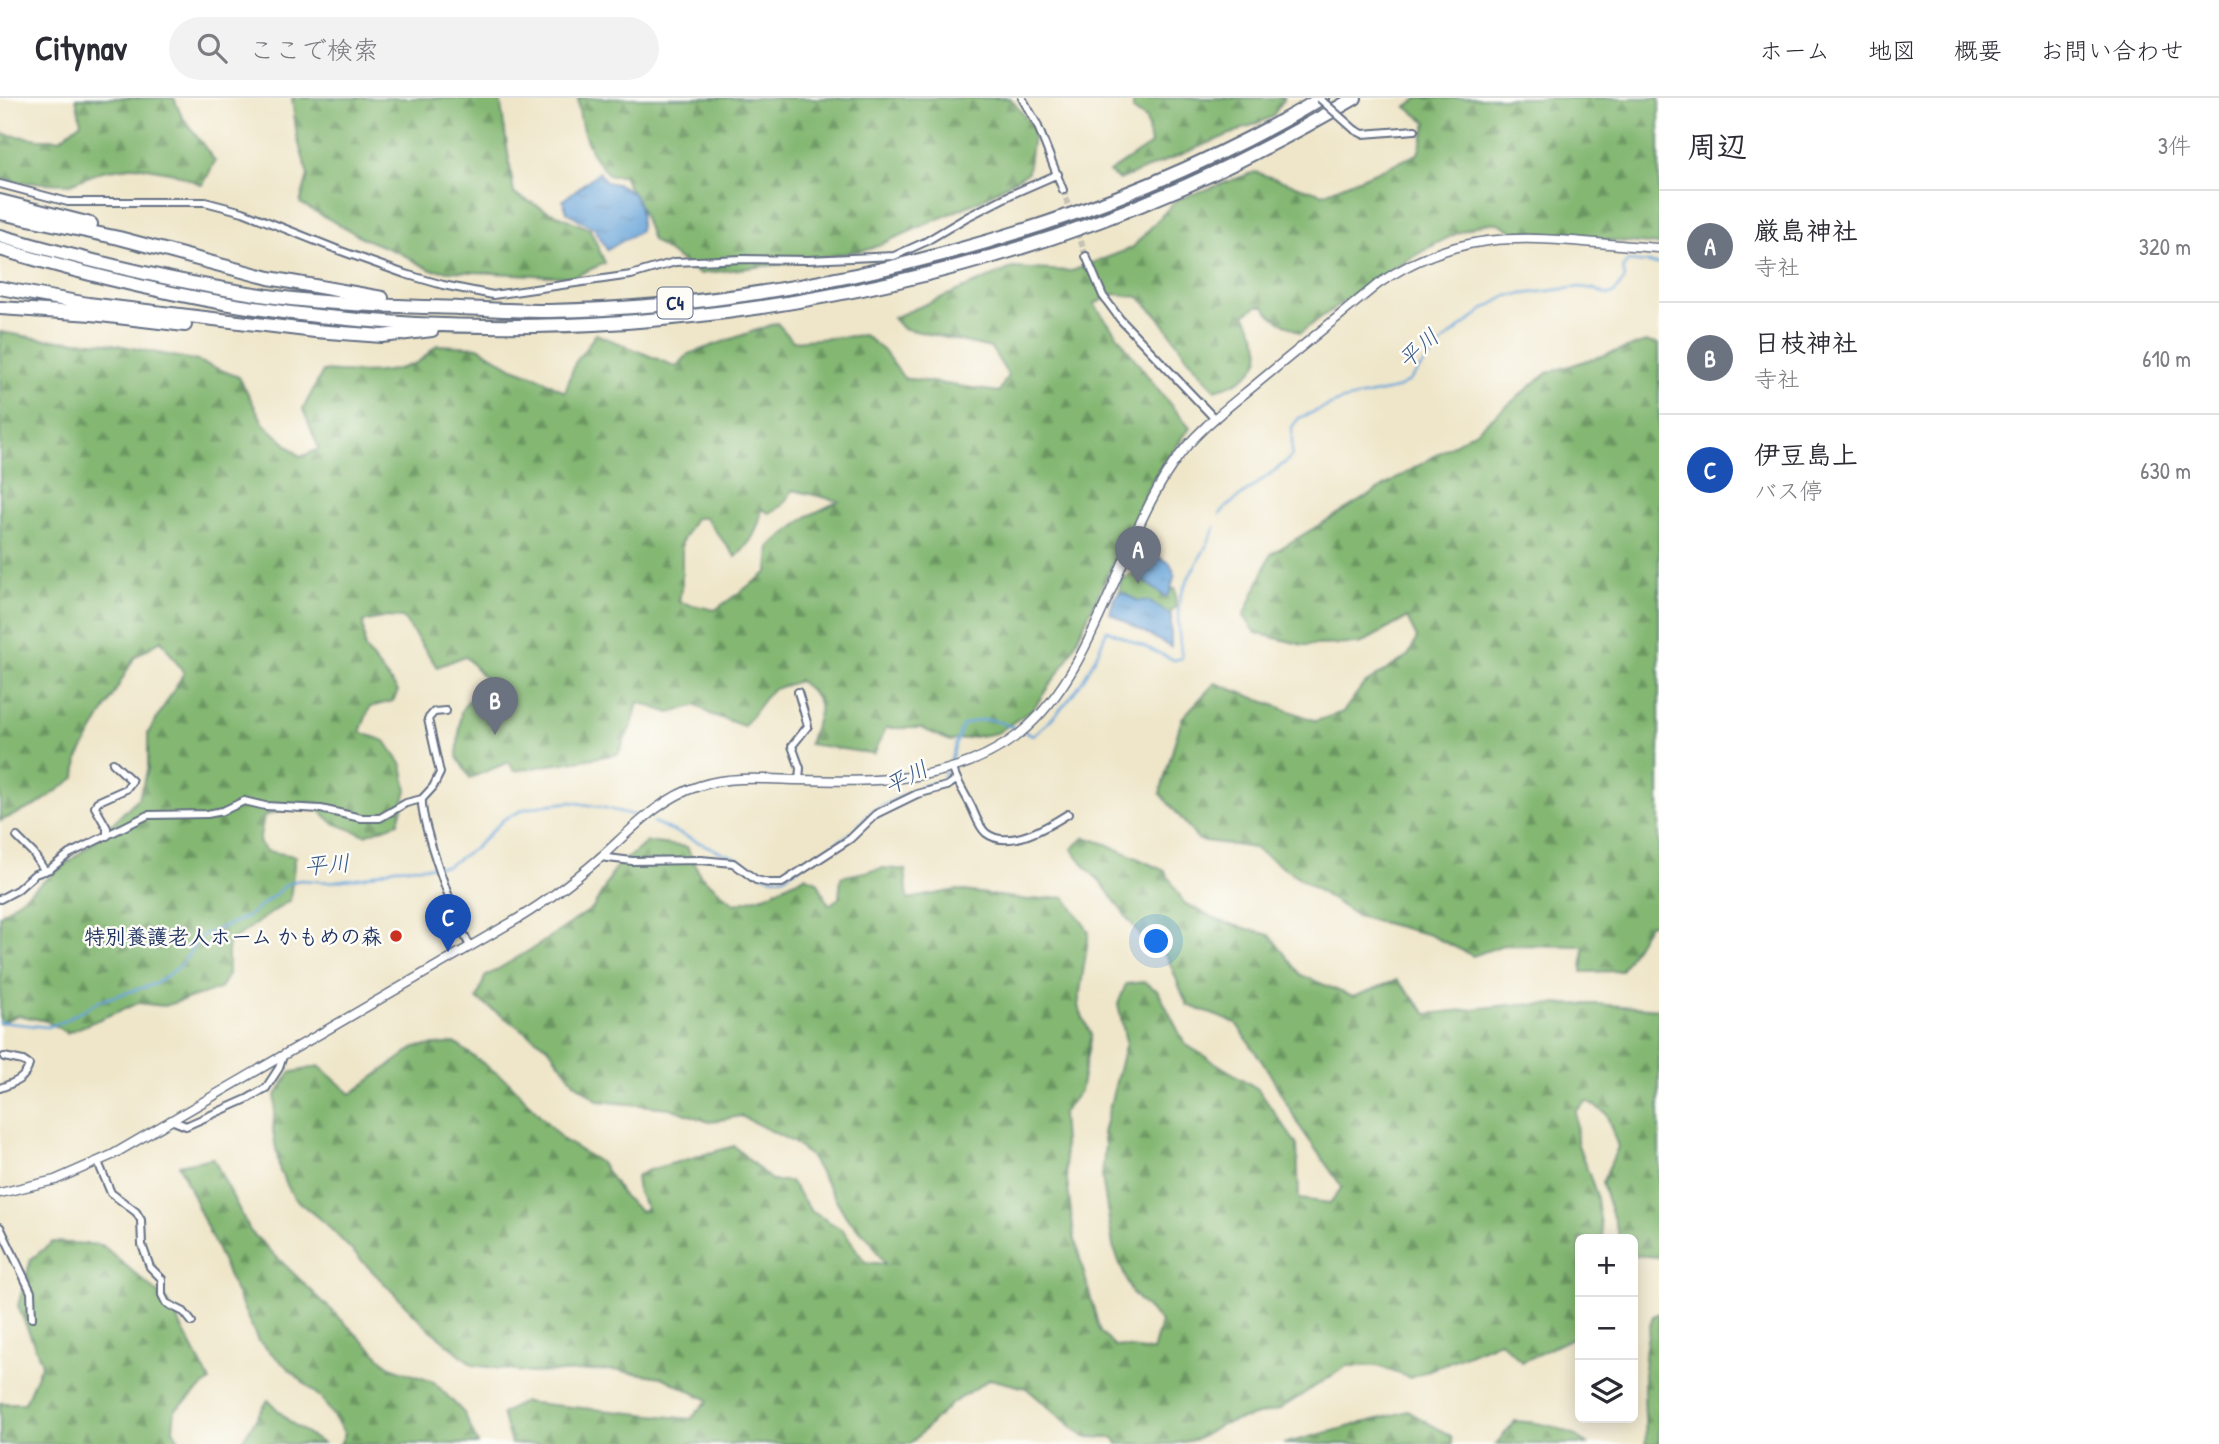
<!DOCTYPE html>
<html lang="ja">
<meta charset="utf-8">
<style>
body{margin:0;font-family:"Patrick Hand","Klee One",sans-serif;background:#f2f2f3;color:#2b2b33}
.controls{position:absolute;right:21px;bottom:21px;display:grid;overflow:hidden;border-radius:10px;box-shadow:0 4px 18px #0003}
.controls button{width:63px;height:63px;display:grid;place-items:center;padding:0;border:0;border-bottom:2px solid #e1e1e2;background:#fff;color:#2b2b33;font:35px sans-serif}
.you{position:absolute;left:1157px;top:844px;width:24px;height:24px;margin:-18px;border:5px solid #fff;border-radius:50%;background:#1a73e8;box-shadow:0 0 0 10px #1a73e833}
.badge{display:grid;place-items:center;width:46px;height:46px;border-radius:50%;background:#c8321e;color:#fff;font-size:23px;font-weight:700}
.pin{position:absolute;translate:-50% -58px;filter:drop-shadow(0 2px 4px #0008)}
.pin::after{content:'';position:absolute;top:37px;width:24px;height:21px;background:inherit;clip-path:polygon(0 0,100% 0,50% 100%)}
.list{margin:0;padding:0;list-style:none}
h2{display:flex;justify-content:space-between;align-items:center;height:91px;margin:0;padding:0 28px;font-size:30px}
h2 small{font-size:23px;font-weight:400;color:#7c7c81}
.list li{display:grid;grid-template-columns:46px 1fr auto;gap:21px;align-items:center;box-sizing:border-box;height:112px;padding:0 28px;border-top:2px solid #e1e1e2}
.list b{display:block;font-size:26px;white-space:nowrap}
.list p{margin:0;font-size:23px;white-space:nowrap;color:#7c7c81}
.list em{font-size:23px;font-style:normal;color:#7c7c81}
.icon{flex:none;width:38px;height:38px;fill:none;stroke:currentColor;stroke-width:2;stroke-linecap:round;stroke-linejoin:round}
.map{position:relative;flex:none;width:1659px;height:1346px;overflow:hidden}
header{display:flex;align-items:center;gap:42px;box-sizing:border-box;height:98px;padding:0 35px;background:#fff;border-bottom:2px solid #e1e1e2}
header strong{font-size:33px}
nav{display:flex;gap:38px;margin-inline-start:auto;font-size:24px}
.search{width:490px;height:63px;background:#f2f2f3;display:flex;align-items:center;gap:18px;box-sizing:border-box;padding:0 24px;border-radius:38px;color:#7c7c81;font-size:26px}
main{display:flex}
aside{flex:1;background:#fff}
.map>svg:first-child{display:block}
.forest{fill:url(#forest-firs);stroke:#4f7368;stroke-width:2;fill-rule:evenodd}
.water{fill:url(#water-ripples);stroke:#426a9c;stroke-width:2}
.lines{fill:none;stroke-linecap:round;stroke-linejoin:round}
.stream{stroke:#68a4d9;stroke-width:2.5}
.minor-tunnel{stroke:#c5c1b4;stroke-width:6;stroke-dasharray:6 3;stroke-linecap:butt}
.minor-casing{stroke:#656f83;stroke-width:10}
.tertiary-casing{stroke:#656f83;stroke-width:11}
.motorway-casing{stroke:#656f83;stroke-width:16}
.minor{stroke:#fff;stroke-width:6}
.tertiary{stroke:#fff;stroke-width:8}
.motorway{stroke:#fff;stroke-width:12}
.minor-bridge-casing{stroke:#656f83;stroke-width:10;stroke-linecap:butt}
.minor-bridge{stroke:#fff;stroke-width:6}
.poi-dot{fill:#c8321e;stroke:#fdfcf7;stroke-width:2.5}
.labels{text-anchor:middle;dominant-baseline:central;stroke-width:5;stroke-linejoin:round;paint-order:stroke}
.shield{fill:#fdfcf7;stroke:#5f6c8c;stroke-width:2}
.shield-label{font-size:19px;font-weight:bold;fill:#1b2f5e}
.poi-label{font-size:21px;font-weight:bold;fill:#1b2f5e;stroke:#fdfcf7;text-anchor:end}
.water-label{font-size:23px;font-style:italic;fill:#365889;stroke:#fdfcf7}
</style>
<header>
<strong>Citynav</strong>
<div class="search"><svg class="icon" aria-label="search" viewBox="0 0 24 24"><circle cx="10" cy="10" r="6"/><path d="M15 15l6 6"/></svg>ここで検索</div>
<nav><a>ホーム</a><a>地図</a><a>概要</a><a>お問い合わせ</a></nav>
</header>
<main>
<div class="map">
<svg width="1659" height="1346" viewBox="0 0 1659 1346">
<defs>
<pattern id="forest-firs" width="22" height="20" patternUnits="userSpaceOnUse" patternTransform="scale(1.75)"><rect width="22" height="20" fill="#83b772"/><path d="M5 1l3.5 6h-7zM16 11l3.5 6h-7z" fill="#6a9561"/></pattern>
<pattern id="water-ripples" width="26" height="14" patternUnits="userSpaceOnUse" patternTransform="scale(1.75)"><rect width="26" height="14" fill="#68a4d9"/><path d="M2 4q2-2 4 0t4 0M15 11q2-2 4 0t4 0" fill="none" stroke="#5586b3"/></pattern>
</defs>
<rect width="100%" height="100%" fill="#fdfcf7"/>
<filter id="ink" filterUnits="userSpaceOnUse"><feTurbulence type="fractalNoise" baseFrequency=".0143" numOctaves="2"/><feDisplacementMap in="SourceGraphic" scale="14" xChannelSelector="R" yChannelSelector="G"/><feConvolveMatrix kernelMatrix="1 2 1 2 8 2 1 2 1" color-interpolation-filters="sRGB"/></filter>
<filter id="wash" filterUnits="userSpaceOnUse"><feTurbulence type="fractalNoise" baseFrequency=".00686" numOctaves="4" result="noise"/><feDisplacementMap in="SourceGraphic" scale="28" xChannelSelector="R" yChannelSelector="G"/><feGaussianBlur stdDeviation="1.57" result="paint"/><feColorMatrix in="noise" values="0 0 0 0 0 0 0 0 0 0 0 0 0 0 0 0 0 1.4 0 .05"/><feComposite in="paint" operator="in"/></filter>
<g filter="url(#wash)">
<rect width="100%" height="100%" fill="#efe6c9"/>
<path class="forest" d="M76 0H174L181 17 215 63 203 87 174 75 137 68 102 73 70 86 15 84 0 81V31L2 36 39 41H60L81 24Z
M292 0H500L514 96 548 113 590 131 605 165 573 179 431 172 402 156 365 141 300 105 308 77 297 39Z
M578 0H1010L1034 30 1028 74 981 102 870 151 790 165 699 176 652 142 642 114 623 78H610C589 58 579 29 578 0Z
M1133 0H1284V1L1272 19 1119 82 1109 74 1151 46 1146 21 1133 12Z
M1419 0H1659V147L1511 133C1507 130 1502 125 1497 125 1459 120 1333 210 1300 235L1272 218 1264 208H1257L1245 216C1250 226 1257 237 1259 248 1264 273 1235 287 1215 292L1187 259 1158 218 1139 199 1115 196 1094 206 1158 292 1190 330 1151 384 1068 561 1033 611 997 635 950 643 921 630H886L874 656 809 646C818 614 831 606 799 583L771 592 744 628 710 616 697 607 670 615 638 604 633 624 618 656 514 673 509 664 470 680 457 659 461 613 484 579 465 558 437 569 403 520 386 519 363 524 365 551 398 593 393 603 370 609 360 634 385 643 402 667 407 692 398 725 365 737 333 725 310 704 264 718 259 744 266 753 295 758 290 802 228 845V877L219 891 164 908 138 905 67 935 46 923 18 917 0 925V817L94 744 139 699 148 670V635L184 575 161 542 134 560 78 660 76 679 37 707 0 723V234L42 241 107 245 198 263 239 279 264 326 301 359 319 351 303 311 323 273C353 275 387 278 416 265 423 261 430 253 437 247L478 249 513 270 538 279 565 294 575 265 596 236 677 269 688 256 777 225 793 243 864 237 883 252 904 280 999 294 1008 277 991 250 902 230 893 220 1012 170 1072 173 1132 150 1176 102 1255 74 1323 96 1418 56 1427 24 1406 9ZM793 392 839 403 808 418 770 448 768 474 715 512 679 504 682 486V443L695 420H705L736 459C752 444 758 432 762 411L769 415 782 408Z
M1646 244 1659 246V827L1649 826 1621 873 1582 874 1584 848 1503 847 1473 858 1430 837 1357 818 1254 750 1199 742 1160 695 1182 620 1215 585 1316 623 1343 614 1363 587 1408 558 1417 540 1407 520 1360 546 1303 547 1256 535 1244 518 1271 456 1476 333 1547 275Z
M1139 473 1165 490 1175 491 1176 509 1166 519 1122 499 1119 495 1121 482Z
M1085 739 1106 746 1165 773 1184 805 1220 823 1270 837 1301 877 1353 899 1397 882 1427 916 1509 907 1596 906 1659 911V1159L1633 1157V1141H1620L1602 1085 1618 1049 1606 1015 1587 1003 1576 1013 1577 1044 1596 1095 1603 1141H1580V1236L1522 1264 1500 1243 1410 1280 1378 1268H1347L1278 1312 1222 1326 1198 1341 1173 1346H1118L1115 1340 1084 1339 1026 1290 990 1281 951 1306 910 1346H511L502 1316 523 1304 691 1321 708 1302 662 1279 613 1272 531 1275 473 1267 425 1227 327 1127 294 1100 280 1074 273 1033 276 997 290 975 319 968 351 996 415 949 455 945 509 984 562 1041 601 1065 624 1099 640 1113 647 1111 638 1095 636 1078 649 1072 734 1048 772 1083H790L811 1113 843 1132 865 1164 885 1166 870 1142 847 1120 810 1058 793 1044 741 1018 709 1024 670 1010 598 1003 574 984 548 949 477 901 485 879 540 846 593 810 615 771 647 744 687 749 700 777 735 806 767 797 805 778 817 783 829 807 839 800 841 779 884 770 905 772 908 801 957 792 1028 802 1065 799 1089 834 1078 908 1091 937 1080 993 1062 1016 1066 1074 1074 1138 1100 1234 1115 1248 1153 1253 1161 1224 1131 1194 1113 1148 1102 1079 1105 1047 1103 1035 1126 944 1118 906 1126 886 1144 884 1158 893 1185 946 1258 991 1297 1047 1299 1101 1330 1105 1342 1089 1300 1029 1269 974 1236 925 1187 907 1167 858 1146 845 1099 782 1090 774 1072 751Z
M213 1060 250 1133 390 1269 434 1284 464 1315 478 1346H340L345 1336 322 1301 258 1243 179 1067Z
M53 1144 102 1147 168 1204 210 1283 175 1312 173 1331 181 1346H0V1305H25L42 1265 18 1208 31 1161Z
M1659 1215V1346H1646C1645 1304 1639 1258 1653 1218Z
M268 1302 290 1324 323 1346H240Z
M1408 1313 1451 1338 1452 1346H1283Z
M1515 1323C1546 1325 1563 1329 1589 1346H1496Z"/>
<path class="water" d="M599 74 606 84C636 88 643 104 640 133L607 152 595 131 567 114 563 102Z
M1158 459 1170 465 1175 477 1170 494 1166 499 1135 477 1144 464Z
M1121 494 1138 503H1148L1171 517V549L1110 515 1114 500Z"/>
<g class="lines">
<path class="stream" d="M1220 416 1226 409 1286 364 1292 357V329L1299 320 1343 302 1396 291 1409 283 1446 241 1486 210 1507 198 1580 189 1594 191 1607 197 1613 196 1625 181 1623 169 1628 163 1659 166
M1025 634 1034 637C1069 607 1091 576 1107 532L1174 562 1182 560C1179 540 1175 512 1182 494 1191 471 1207 452 1215 429
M949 667 962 628C985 616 997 623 1019 632
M653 724 723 755C748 759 757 785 784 779L851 735 872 713 922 688 941 683 946 674
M0 924 47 929 62 924 99 903 155 886 179 869 203 837 247 819 289 785 300 782 329 784 365 779 395 770 447 768 475 750 504 721 525 711 545 707 571 704 601 709 637 718"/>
</g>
</g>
<g filter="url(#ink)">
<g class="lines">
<path class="minor-tunnel" d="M1063 92 1086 158"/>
<g class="minor-casing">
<path id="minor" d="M1022 0 1037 26 1063 92
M1355 32 1363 36 1415 32
M0 86 68 104H205L243 114 341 153 405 176 443 187 493 197 631 177 675 164 742 161 808 162 894 158 925 144 967 119 1010 97 1058 76
M1086 158 1103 198 1120 221 1215 321
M798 594 808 628 792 648 800 670 799 682
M953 671C957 684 964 694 970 706 975 715 978 728 986 735 1009 753 1049 728 1068 716
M422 701 433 689 440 675 428 621 434 614 446 613
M107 738V730L95 709 97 704 126 691 132 683 113 665
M17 739 33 755 45 773
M600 759 632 763 701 762 733 765 756 782 769 785H782L850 741 876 716 917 696 947 688 956 682
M0 801 17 792 35 776 50 771 69 756 148 717 207 716 223 713 244 703 265 708 321 711 361 720H380L406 705 422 701C420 725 457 825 470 848
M0 990C13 985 25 982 29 967L23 963 4 959
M171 1022 186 1028 247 1001 266 990 279 970 283 958
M98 1064 111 1095 136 1114 141 1122 142 1147 150 1169 162 1181V1197L166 1205 184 1214 192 1224
M0 1129 31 1194 32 1220"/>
</g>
<g class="tertiary-casing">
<path id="tertiary" d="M0 1095 55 1082 112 1057 507 827C541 808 572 784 601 759 631 732 660 700 699 688 731 678 763 681 797 682 874 684 955 686 1019 636 1097 574 1117 447 1173 366 1196 332 1230 308 1261 282 1300 250 1339 218 1378 186 1473 120 1552 144 1659 150"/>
</g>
<g class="motorway-casing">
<path id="motorway" d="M0 103 91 126
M0 115 119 140 269 180 382 200
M0 138C88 163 177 185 268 198 331 207 395 208 459 210 489 211 519 213 549 213 807 208 1099 133 1322 0
M0 151C104 182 209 207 317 218 609 250 917 206 1186 88 1244 62 1300 32 1355 0
M0 190 88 206 315 233 382 238 432 232
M0 210 92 216 185 227"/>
</g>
<use href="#minor" class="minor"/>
<use href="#tertiary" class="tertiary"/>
<use href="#motorway" class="motorway"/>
<g class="minor-bridge-casing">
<path id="minor-bridge" d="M1319 0 1355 32"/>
</g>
<use href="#minor-bridge" class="minor-bridge"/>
</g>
</g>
<circle class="poi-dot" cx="396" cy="838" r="7"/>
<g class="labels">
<rect class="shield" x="657.5" y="189.5" width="35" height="31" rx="5"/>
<g class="shield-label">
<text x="675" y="205">C4</text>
</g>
<g class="poi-label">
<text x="382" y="838">特別養護老人ホーム かもめの森</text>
</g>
<g class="water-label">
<text transform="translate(1418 250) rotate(-42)">平川</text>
<text transform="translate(906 679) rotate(-27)">平川</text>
<text transform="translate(327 766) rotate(-5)">平川</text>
</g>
</g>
</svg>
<div class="controls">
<button>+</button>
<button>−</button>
<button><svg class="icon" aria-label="layers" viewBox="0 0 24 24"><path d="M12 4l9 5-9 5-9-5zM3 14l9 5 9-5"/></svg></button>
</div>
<div class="you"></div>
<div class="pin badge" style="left:1138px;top:486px;background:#6b7280">A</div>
<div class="pin badge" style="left:495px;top:637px;background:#6b7280">B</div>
<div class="pin badge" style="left:448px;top:854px;background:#1a4fb4">C</div>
</div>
<aside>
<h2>周辺<small>3件</small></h2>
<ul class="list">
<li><span class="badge" style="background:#6b7280">A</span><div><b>厳島神社</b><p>寺社</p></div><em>320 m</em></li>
<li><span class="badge" style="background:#6b7280">B</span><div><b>日枝神社</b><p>寺社</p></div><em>610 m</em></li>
<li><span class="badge" style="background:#1a4fb4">C</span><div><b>伊豆島上</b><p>バス停</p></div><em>630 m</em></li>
</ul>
</aside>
</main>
